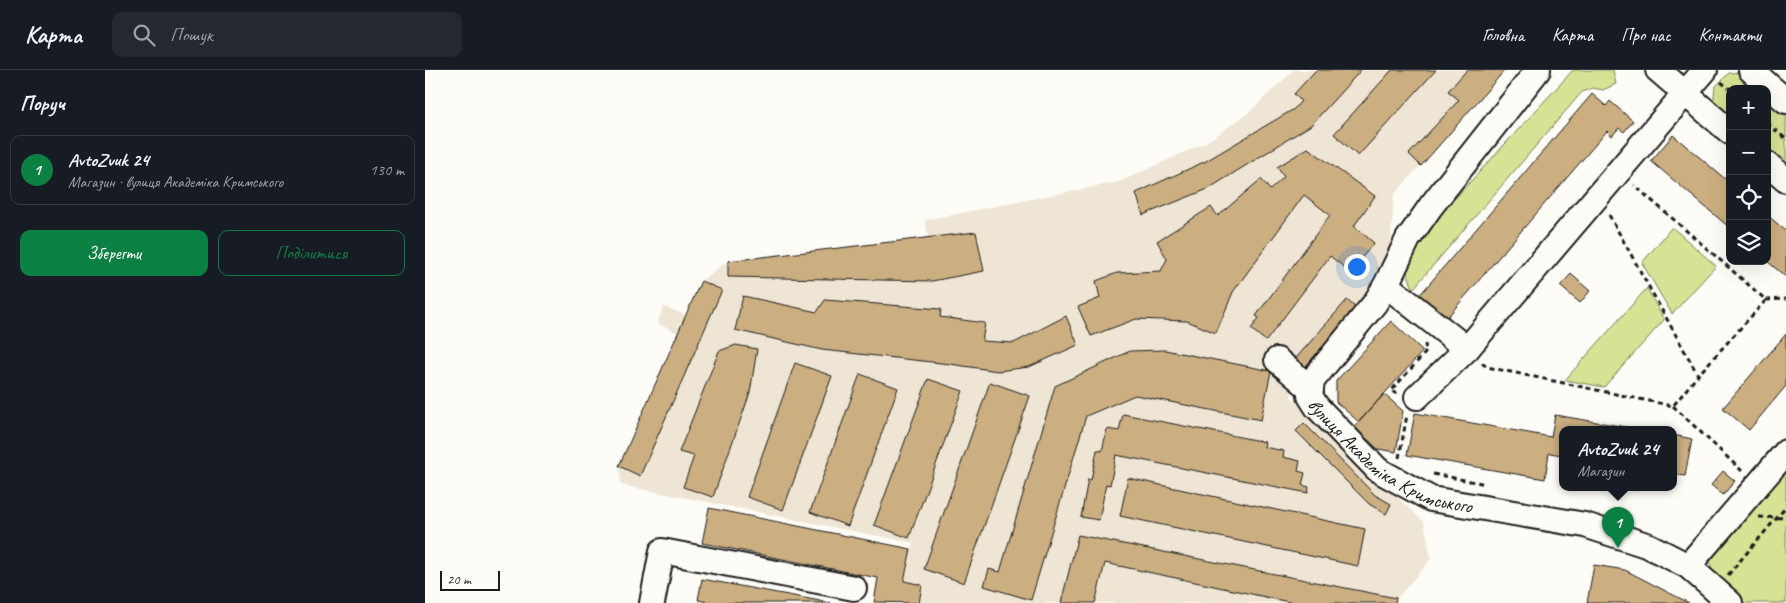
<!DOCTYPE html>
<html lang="uk">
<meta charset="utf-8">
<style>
body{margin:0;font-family:Caveat,sans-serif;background:#242831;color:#f1f3f6}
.controls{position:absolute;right:15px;top:15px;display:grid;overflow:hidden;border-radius:10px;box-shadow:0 5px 20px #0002}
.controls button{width:45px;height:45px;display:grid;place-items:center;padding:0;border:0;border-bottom:1px solid #363941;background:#171b24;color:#f1f3f6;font:25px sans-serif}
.scale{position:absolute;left:15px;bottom:12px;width:60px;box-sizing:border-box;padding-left:5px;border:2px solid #1c1c1c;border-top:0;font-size:14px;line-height:18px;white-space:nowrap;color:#1c1c1c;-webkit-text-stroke:4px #fdfcf7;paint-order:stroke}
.you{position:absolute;left:931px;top:196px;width:18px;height:18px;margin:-12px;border:4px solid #fff;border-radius:50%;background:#1a73e8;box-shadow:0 0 0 8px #1a73e833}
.badge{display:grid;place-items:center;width:32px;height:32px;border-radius:50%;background:#0b8043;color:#fff;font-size:16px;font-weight:700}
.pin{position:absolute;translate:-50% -41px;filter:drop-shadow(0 1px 2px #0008)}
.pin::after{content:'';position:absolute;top:26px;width:18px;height:15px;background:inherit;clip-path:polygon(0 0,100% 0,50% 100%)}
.popup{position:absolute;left:1134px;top:356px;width:118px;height:65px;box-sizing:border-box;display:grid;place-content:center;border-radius:10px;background:#171b24;filter:drop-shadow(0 1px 4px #0005);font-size:16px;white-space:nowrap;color:#9ea1a6}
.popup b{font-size:19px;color:#f1f3f6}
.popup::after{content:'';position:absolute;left:50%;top:100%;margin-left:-10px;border:10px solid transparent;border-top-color:#171b24}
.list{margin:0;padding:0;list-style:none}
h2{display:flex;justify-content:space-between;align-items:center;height:65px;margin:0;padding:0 20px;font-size:21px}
h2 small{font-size:16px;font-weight:400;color:#9ea1a6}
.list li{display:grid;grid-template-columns:32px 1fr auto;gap:15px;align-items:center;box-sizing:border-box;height:70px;margin:0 10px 10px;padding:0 10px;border:1px solid #363941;border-radius:10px}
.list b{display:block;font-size:19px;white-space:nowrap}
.list p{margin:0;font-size:16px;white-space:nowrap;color:#9ea1a6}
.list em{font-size:16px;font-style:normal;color:#9ea1a6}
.actions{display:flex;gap:10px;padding:15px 20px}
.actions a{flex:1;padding:11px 0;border:1px solid #0b8043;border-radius:10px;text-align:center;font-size:18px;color:#0b8043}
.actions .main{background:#0b8043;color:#fff}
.icon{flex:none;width:28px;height:28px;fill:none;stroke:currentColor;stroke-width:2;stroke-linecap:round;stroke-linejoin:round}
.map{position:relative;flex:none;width:1361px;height:533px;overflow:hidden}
header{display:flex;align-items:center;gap:30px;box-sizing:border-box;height:70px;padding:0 25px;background:#171b24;border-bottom:1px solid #363941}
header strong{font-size:24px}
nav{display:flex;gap:28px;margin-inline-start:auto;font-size:18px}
.search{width:350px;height:45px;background:#242831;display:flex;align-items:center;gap:12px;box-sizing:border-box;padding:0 18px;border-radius:10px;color:#9ea1a6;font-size:19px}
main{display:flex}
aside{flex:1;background:#171b24}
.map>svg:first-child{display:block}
.built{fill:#eee5d4}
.green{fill:#d6e294;stroke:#797f58}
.building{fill:#ccaf81;stroke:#1c1c1c}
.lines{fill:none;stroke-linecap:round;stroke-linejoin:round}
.minor-casing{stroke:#1c1c1c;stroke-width:28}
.path{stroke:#1c1c1c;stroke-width:3;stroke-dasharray:5 4;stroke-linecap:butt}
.minor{stroke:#fdfcf7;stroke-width:24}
.labels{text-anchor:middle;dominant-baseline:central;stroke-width:5;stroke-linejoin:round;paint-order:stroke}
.street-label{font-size:20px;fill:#1c1c1c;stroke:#fdfcf7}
</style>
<header>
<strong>Карта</strong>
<div class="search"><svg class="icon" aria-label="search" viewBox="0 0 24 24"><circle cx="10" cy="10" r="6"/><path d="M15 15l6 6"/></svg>Пошук</div>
<nav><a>Головна</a><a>Карта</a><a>Про нас</a><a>Контакти</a></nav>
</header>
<main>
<aside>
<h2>Поруч<small></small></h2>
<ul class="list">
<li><span class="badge">1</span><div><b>AvtoZvuk 24</b><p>Магазин · вулиця Академіка Кримського</p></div><em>130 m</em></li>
</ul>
<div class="actions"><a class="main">Зберегти</a><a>Поділитися</a></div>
</aside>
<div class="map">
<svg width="1361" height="533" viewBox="0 0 1361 533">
<rect width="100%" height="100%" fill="#fdfcf7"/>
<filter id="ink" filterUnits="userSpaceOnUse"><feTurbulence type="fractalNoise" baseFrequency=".02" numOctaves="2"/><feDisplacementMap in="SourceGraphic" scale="10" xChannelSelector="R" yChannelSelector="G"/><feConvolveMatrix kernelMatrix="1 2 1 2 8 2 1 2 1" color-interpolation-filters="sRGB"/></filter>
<g filter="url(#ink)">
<path class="built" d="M869 0H1080L969 125 965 180 931 238 874 304 866 327 999 452 1006 489 973 527 972 533H494L497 515 479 511 488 473 196 415 194 396 253 263 232 253 239 237 261 245 276 211 303 191 503 167 500 150 694 112 780 73 822 44Z"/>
<path class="green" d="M1148 0H1188L1191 14 1178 20 1168 18 1157 22 988 219 980 195 988 174Z
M1317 2 1336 19H1305V50L1288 34 1290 17 1304 3Z
M1342 24 1361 41V95L1342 81Z
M1247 157 1291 196 1247 244 1217 193Z
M1222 218 1239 250 1179 317 1140 310Z
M1361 396V533H1320L1289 505 1285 493 1289 479Z"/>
<path class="building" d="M891 0H936L886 55 783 119 718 145 711 123 781 91 869 39 876 31 869 24Z
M967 0H1011L933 86 909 64Z
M1042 0H1080L996 96 984 84 1034 30 1023 21Z
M1167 24 1181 36 1185 31 1208 51 1199 62 1194 58 1187 66 1182 61 1020 250 993 227Z
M1248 65 1305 113V158L1226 91Z
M883 78 950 126 929 156 949 173 925 202 905 186 841 271 826 259 834 248 831 246 905 145 879 125 808 222 791 263 762 251 711 249 666 266 653 237 675 228 671 211 692 203 736 201 742 189 732 171 786 137 793 146 836 109 845 120 859 107 852 97Z
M1342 145 1361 161V207L1342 191Z
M551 162 559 201 507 211 303 207V191Z
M1146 204 1165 221 1155 233 1135 216Z
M276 211 297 220 215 406 194 396Z
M318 226 392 242 400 230 516 239 515 247 560 253 557 271 589 273 641 246 653 275 604 297 573 301 525 294 397 280 310 260Z
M922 230 931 238 874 304 865 295Z
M966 251 998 281 934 352 911 332V311Z
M1361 264V316L1324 360 1298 338Z
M311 275 332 279 325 323 288 427 258 417 269 386 254 382 294 281Z
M740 280 846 301 836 350 710 325 661 346 606 530 559 516 564 499 575 502 630 316 705 281Z
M370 293 407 306 358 440 322 427Z
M435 304 473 318 423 456 385 442Z
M503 309 538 321 484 468 449 455Z
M565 312 605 326 539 513 499 499Z
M959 324 978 341 971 382 953 379 929 357Z
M990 343 1126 367 1130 345 1213 359H1138V385L1124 383 1120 409 982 385Z
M698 344 840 372 839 377 859 381 858 387 875 391 873 401 880 403 877 415 884 417 883 423 691 385 685 415 681 414 674 450 656 447 663 409 666 410 672 380 677 381 682 359 694 361Z
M879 353 950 425 966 434 961 444 944 434 871 361Z
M1248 365 1267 369 1260 406 1248 404Z
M1298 401 1310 411 1298 425 1286 415Z
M703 408 940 459 933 496 695 446Z
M284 438 486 479 479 511 497 515 494 533 449 532 453 508 277 473Z
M653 465 971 528 970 533H869L680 493 670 533H636Z
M1169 495 1200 500 1264 533H1162Z
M277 509 406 533H287L273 530Z"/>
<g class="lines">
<g class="minor-casing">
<g id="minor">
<path id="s1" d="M1113 0 1006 136 983 169 961 215 950 233 887 311 885 326 892 337 953 400 1006 429 1160 455 1224 476 1263 496 1305 533"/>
<path d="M1233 0 1305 62"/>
<path d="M1326 0 1361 31"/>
<path d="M1342 94 1361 110"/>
<path d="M961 215 1042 279"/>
<path d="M852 290 886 319"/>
<path d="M992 327 1042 279 1280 0"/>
<path d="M1263 496 1361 382"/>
<path d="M227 533 237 481 429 518"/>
</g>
</g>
<path class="path" d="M1296 12 1305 19
M1342 53 1361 69
M1184 145 1273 305 1341 230 1209 115
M1341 230 1361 229
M1057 293 1062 297 1248 336 1273 305
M972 324 966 321 1001 282 1000 274
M1248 336 1317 401
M974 388 982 345
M1008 404 1061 414
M1334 447 1361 448
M1303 505 1361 437"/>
<use href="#minor" class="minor"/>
</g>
</g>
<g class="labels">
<g class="street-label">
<text stroke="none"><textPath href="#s1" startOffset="505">вулиця Академіка Кримського</textPath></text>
</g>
</g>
</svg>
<div class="controls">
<button>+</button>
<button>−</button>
<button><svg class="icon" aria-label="locate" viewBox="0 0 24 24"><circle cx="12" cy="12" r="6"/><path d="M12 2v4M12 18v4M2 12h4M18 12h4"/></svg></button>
<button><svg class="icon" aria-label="layers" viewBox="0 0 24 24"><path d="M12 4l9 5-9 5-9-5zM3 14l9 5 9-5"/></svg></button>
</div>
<div class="scale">20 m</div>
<div class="you"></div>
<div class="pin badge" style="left:1193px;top:478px">1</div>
<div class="popup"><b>AvtoZvuk 24</b>Магазин</div>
</div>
</main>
